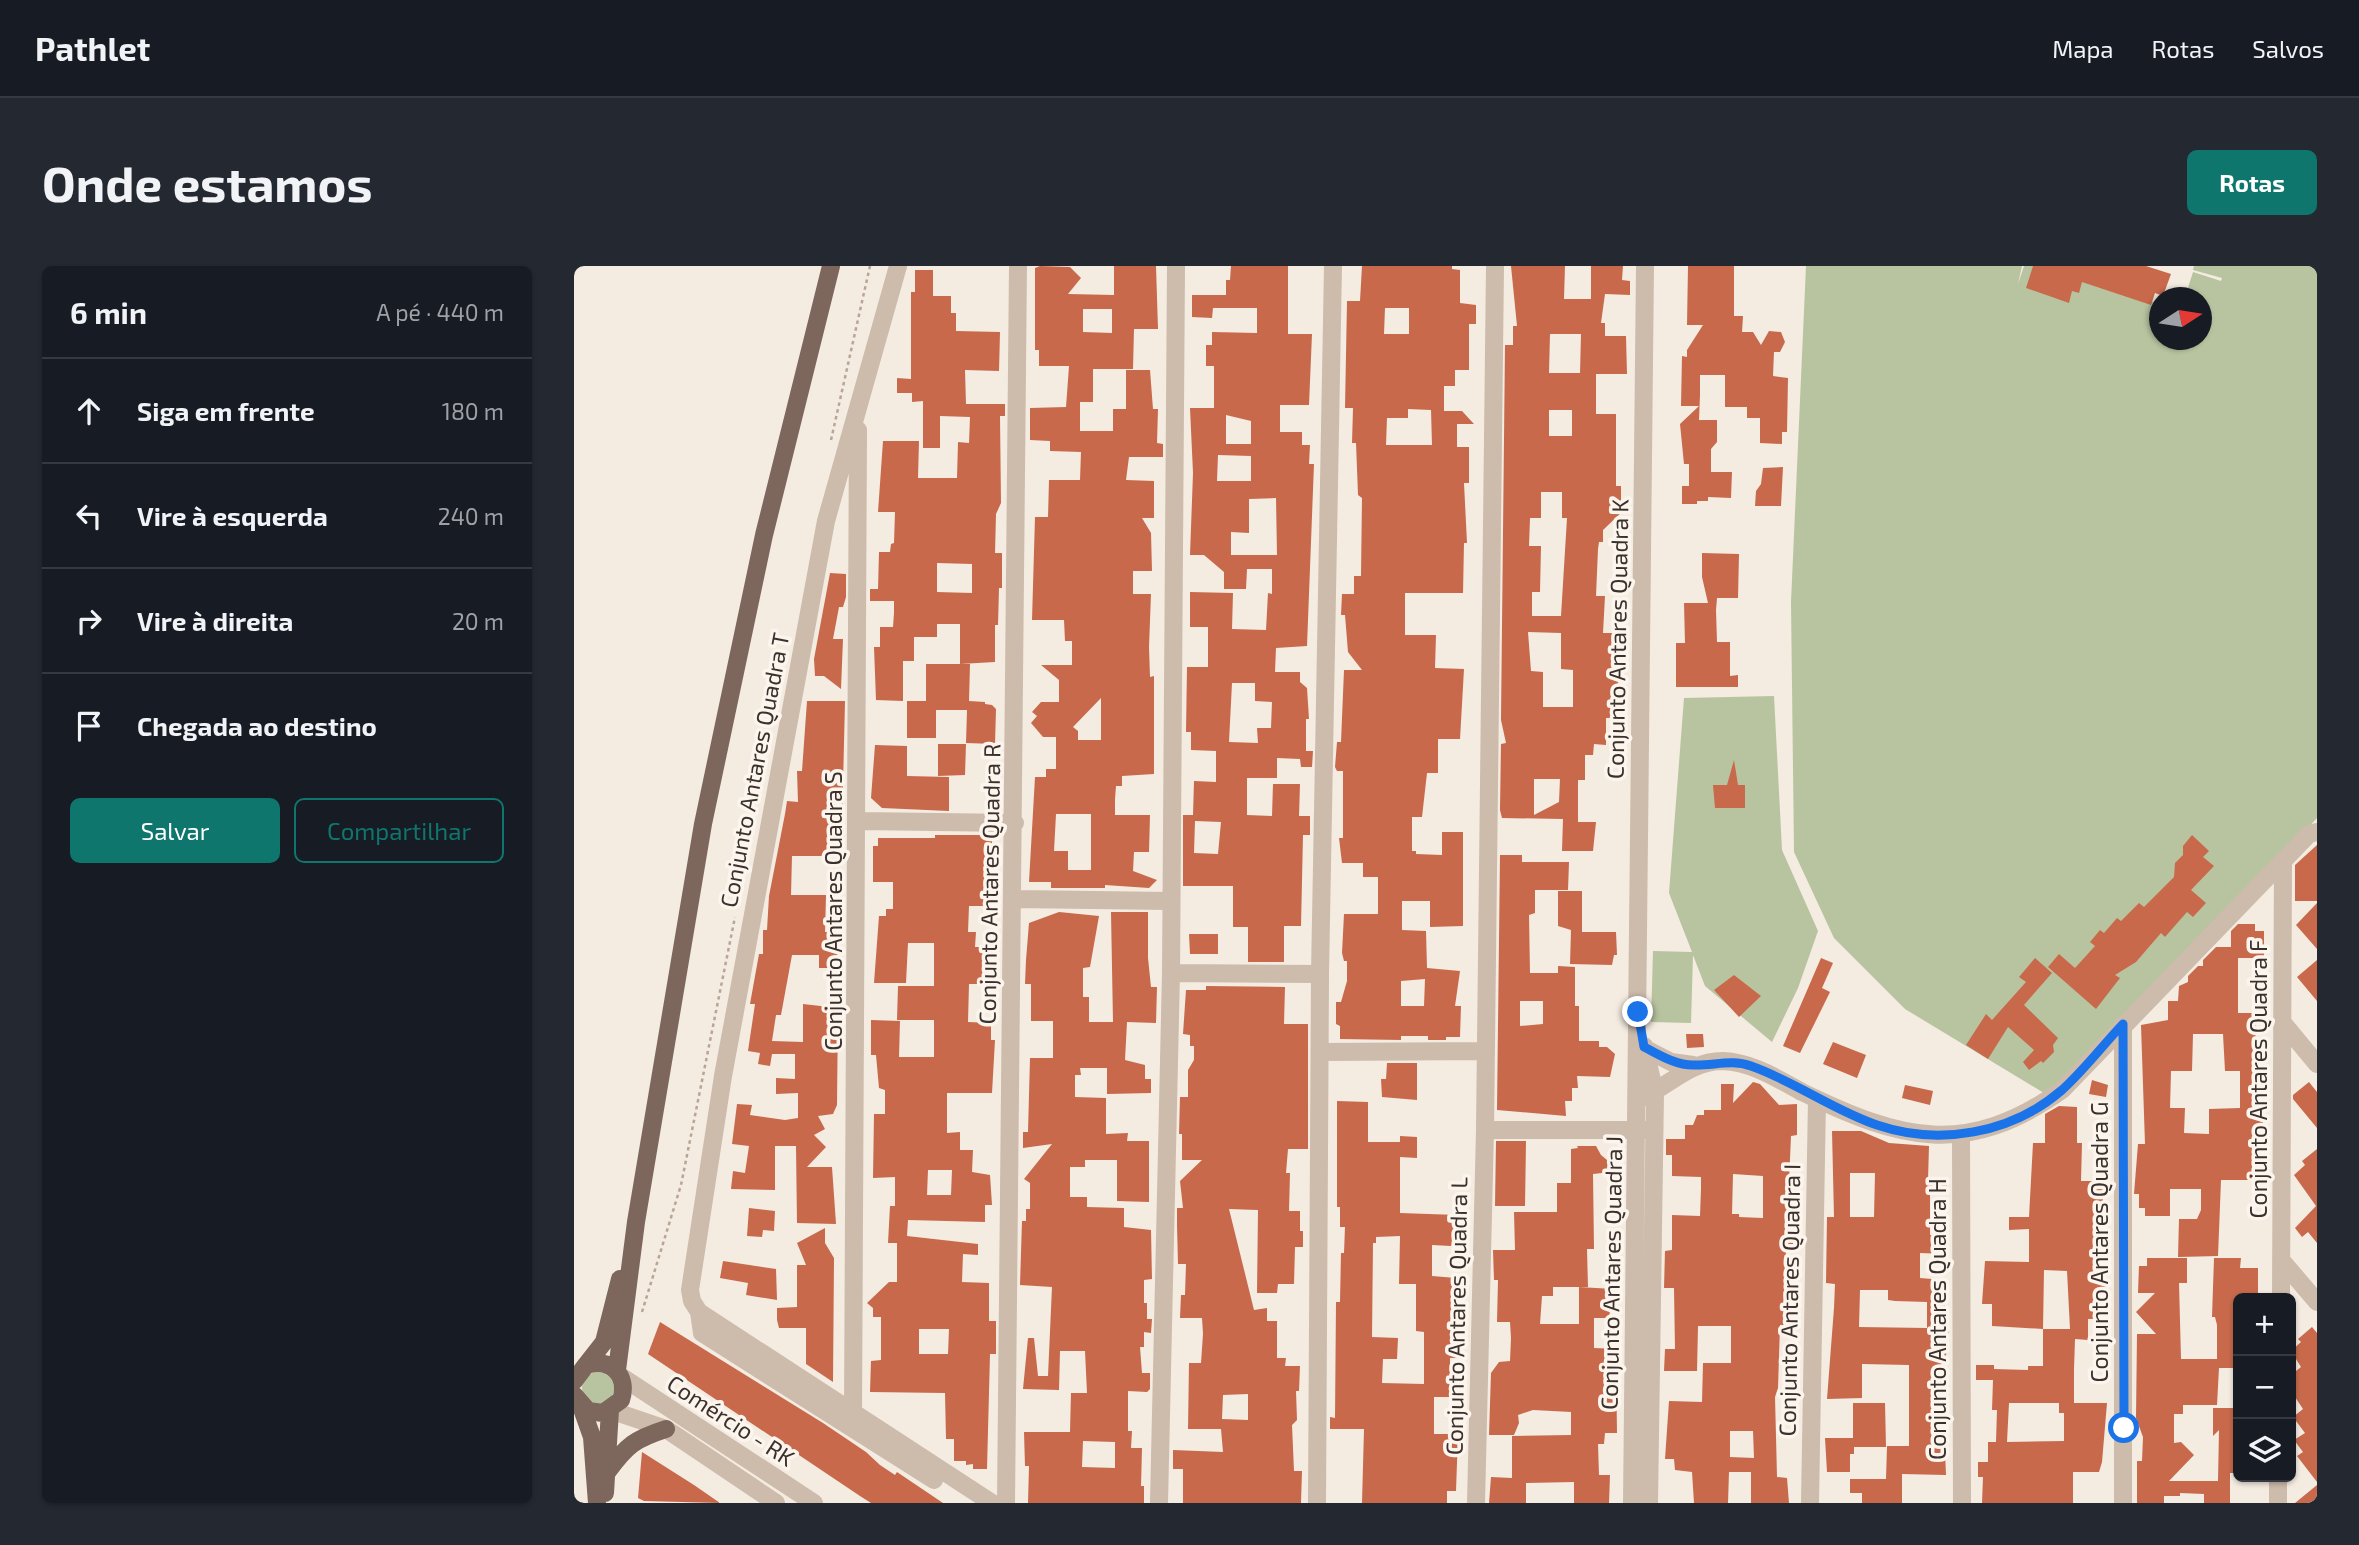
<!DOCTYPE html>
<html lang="pt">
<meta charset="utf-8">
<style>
body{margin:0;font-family:"Exo 2",sans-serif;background:#242831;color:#f1f3f6}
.controls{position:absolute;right:21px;bottom:21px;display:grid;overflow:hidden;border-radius:10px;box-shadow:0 2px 5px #0004}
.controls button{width:63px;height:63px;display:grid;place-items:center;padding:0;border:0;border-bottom:2px solid #363941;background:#171b24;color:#f1f3f6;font:35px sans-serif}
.compass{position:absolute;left:1575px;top:21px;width:63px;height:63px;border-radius:50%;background:#171b24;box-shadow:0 2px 5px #0004;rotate:78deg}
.stop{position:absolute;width:21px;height:21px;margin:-16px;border:5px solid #1a73e8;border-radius:50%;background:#fff}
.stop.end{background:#1a73e8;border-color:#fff;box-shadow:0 2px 7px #0008}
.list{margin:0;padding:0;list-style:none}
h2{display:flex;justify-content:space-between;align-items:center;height:91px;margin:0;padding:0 28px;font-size:30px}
h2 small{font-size:23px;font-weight:400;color:#9ea1a6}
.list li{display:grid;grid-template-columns:46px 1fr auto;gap:21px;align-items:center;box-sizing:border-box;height:105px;padding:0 28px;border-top:2px solid #363941}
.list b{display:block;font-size:26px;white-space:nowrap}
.list em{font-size:23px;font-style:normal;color:#9ea1a6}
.actions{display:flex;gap:14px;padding:21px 28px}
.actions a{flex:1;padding:16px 0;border:2px solid #0f766e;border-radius:10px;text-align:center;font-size:24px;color:#0f766e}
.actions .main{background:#0f766e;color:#fff}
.icon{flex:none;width:38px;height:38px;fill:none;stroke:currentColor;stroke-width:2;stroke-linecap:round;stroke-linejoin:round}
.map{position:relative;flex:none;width:1743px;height:1237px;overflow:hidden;border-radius:10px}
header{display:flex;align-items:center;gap:42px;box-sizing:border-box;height:98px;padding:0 35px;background:#171b24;border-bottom:2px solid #363941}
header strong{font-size:33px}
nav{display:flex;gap:38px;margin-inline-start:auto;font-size:24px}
.intro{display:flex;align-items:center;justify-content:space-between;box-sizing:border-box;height:168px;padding:0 42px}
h1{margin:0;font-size:49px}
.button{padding:18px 32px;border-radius:10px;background:#0f766e;color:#fff;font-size:24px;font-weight:700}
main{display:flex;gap:42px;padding:0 42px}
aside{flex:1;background:#171b24;border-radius:10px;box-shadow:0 2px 5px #0004}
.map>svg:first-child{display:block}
.green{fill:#b8c4a0}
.building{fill:#c8694b;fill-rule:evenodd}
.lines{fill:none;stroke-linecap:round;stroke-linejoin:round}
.path{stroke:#b9a596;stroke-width:2.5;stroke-dasharray:3.5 3.5;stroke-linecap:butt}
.minor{stroke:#cdbbac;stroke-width:18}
.major{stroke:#7d675c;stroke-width:18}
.route{stroke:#1a73e8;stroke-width:9}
.labels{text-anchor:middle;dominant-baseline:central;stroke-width:7;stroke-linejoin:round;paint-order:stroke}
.street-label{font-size:23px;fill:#3b302b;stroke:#fbf5ee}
</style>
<header>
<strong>Pathlet</strong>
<nav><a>Mapa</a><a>Rotas</a><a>Salvos</a></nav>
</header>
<div class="intro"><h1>Onde estamos</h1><a class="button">Rotas</a></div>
<main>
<aside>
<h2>6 min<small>A pé · 440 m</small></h2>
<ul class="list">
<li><svg class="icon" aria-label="ahead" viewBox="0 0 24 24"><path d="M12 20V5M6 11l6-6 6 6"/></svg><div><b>Siga em frente</b></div><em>180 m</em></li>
<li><svg class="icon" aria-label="left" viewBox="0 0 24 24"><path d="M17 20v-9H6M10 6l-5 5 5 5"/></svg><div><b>Vire à esquerda</b></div><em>240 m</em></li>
<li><svg class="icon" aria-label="right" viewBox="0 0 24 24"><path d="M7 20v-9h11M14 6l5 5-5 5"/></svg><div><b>Vire à direita</b></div><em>20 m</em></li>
<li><svg class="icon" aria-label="arrive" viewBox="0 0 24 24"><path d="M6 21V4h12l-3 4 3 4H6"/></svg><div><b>Chegada ao destino</b></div></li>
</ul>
<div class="actions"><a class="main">Salvar</a><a>Compartilhar</a></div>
</aside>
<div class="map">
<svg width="1743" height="1237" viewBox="0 0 1743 1237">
<rect width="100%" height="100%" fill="#f4ebe1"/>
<path class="green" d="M1232 0H1448L1444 18 1450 0H1477L1585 38 1586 74H1628V32L1611 31 1619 6 1647 15 1648 12 1619 4 1620 0H1743V552L1483 835 1331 743 1260 672 1220 586 1217 336Z
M1200 430 1208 584 1244 665 1224 722 1198 776 1131 720 1119 689 1117 757 1077 756 1079 685 1118 686 1095 627 1110 432Z
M8 1122a16 16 0 1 1 32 0a16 16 0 1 1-32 0Z"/>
<path class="building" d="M466 0 496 1 507 12 494 28 540 29V0H582L584 63H560L559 103H519V136H506V165H539V143H552V104H576L579 143H584L583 177 589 178V191H555L552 214 580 215V252H568L577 267 578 305H559V328H577L575 381 576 411 580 410V508L548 510V520H542L541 533V549H576L575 586H560L559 605 583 614 575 622 531 619V622H477V616H455L461 511H472V503H482V471H469L457 457 463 450 458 446 467 436H485V414L467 399H498V375H491L490 354H458L461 251H474L475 214H506L507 186 476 185V175L456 174V142L492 141 495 100H465V84H461V2ZM509 43H538V67L509 66ZM527 432V474H504V465L499 461ZM482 548H517V604H494V585H480Z
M657 0H714V68H738L735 139H706V166H728V179H736L735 198H740L733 380 702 382 701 406H726V416L733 422 735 453H732V485H739L738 501H727L726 493 703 492V512H673V549L698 550 699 518H726L725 550H736V569H729L727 660H710V696H674V661H659V620H609V549H619L620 515 642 516V485L617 484V466H612L613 401H634V361H616V326L659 327 658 363 692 364 694 327 698 328V303H673L672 323H650V306L630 289H616L619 207 616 142H640V100H632V79H638V66L683 67V42H639L638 52 618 51V29H652V14H656ZM652 149 677 155V178H652ZM644 189 677 190V215H643ZM702 232 703 289H657V266L675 267V233ZM658 417H681V435L698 436 697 462H683L684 477 655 476ZM621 555 647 556 644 588 620 587Z
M788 0H878V3L886 4V37L902 39V58H895V104H881V120H870V145H888L900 158H883V181H895V217H890L893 277H890L889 327H831V369H862L861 402 890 403 886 473H864V507H853L848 551H838V585H842V588L868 589V566H889V660L856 661V635H828V664L852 665 853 702 886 705 881 740H887L886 771H872V774H854V770H827V774L766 773V760L762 758V736H767L773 715V695H770L768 687 770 648H804V611H789V597H768L765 572H769V505H763L761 501 763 476H767L770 404H788L774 386 771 349H767L768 328H780V310H787L788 232 784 229 782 177H778L779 142H771L773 35H786ZM811 42H835V68H810ZM834 143 857 144 858 179H812L813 152H834ZM851 713 850 740H827V715Z
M937 0H991L990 33H1017V0H1049L1048 14 1056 15V29L1031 28 1027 57H1031V70H1052L1053 108H1022V148H1042V220H1047V239L1051 243 1029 264V276H1025L1024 283 1022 330H1031L1029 367H1043L1045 452H1032V479L1020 478 1019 489H1011V514H1004V556H1022L1019 585H988L989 553 928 552 926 544 927 478 932 477 927 454 931 79H939V60H943ZM976 68H1007L1006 107H975ZM975 144H998V170H975ZM967 226H988V252H993L987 350H958V326H966L967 280H955L956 252H967ZM954 366 987 367V403L999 404V441H969V406L957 405ZM960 513H986L985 536 960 549Z
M1114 0H1160V50H1169L1168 66H1179L1187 79 1195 65 1207 66 1211 76 1206 86H1200L1199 110 1214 112 1213 166H1208V178L1186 177V152H1173V141H1151V109H1126V129L1125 154H1143V176L1137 183V206H1158L1157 232 1134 231V235H1123V238H1108V220H1115V198H1110L1106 158 1125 140H1107L1108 90 1113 91V84L1129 59H1113Z
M1459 0H1572L1597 8 1589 30 1581 27 1577 39 1508 16 1505 27 1498 25 1495 37 1452 22Z
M341 4H359V30H377V47H382V65L426 66 425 105 391 104 392 138H431V150H426L427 237 422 248 421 287H428V322H425L424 359H421V396L386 398V358H363V371H340V395H329V435L302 434 300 381H306V361H319L320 347V335H296V323H304L305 286H316L317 278 320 277 321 246H304L309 175H345L344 212H383L384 176 395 177 396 151 366 150V182H349V135L338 136V127H323V112L337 113V26H341ZM363 297 398 298V327L363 326Z
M1209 201 1207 240H1181L1182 225 1187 218 1189 202Z
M1128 287 1165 288 1164 332H1143L1142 344 1143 376H1156V410L1164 409V421H1102V377H1111L1110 337H1134L1128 311Z
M256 307 272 308V331L269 341H265L259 373H269L267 423 250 410H241L240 393Z
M352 398H396L395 435 411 436V438L418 439 422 443 421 478 392 477 393 444H362V472H333V435H352Z
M233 435H271L268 561H271V579L254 581 253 590H218L217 629H252L251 666H264L263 702H245V689H218L207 749H202L198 775 229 776V738L264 742 263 839 259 848 244 850 251 863 240 869 252 881 233 901H258L262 958 223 957 222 880H201V924L157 923 159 905 171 907 175 880 158 878 163 838 178 839 176 849 211 854 224 852V827L202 828V812L221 813V788H198L196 800 184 798 186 787 174 785 181 738H176L185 688H189V664H193L195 630 211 548 213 535 224 536 223 505H228Z
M364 478H392L391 509 364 510Z
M301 479 333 480V510L375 511V545L308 542 297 532Z
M1160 494 1164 519H1171V542H1141L1139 519H1153Z
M361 569H418V640H395L394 666H402L401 681H424V698L419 718H395L394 756 417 757V774H421L418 827H373V867L386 866V884H399L398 906 416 909 418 939H411V956L334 954 333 970 404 978V989L389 988 388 1016 415 1017V1055H422V1088H416L413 1203H399V1198L392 1199V1195H380V1173H372L371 1127 296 1126 297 1095 307 1094V1051H299V1042L293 1037 315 1016H323V977H314L316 940H321V911L299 912 300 848H311V824L305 822 302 789H297V754L326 755 325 791H360V754H323L324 720H360V677H334L332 717H300L305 650H312V643H319V616H299V580H304V572H361ZM354 904H378L377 929H353ZM345 1063H375L374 1088H345Z
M1618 569 1635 585 1629 591 1640 600 1617 624 1632 637 1619 651 1613 646 1591 671 1587 667 1562 696 1541 709 1546 712 1522 743 1474 701 1485 688 1501 702 1521 680 1516 676 1526 664 1530 667 1543 652 1547 655 1565 637 1570 641 1600 611 1601 597 1609 589V580Z
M1743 579V635H1721V599Z
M926 589H948V596H995L994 624H961V647L955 649 956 707H984V700L1001 701V740H1005V775H1025V781H1033L1041 788 1036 811 1003 810 1004 822H998V835H991L992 850 923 844ZM946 735H969V758L946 760Z
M984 625H1008V666H1042L1043 689H1040L1038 699 996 698 997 664 984 660Z
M1743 637V683L1722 659Z
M485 646 525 650 516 701 509 702V731H515V756H539L537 646H574V692L577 721H583L582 757 553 756 551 794 571 799V813H577V827L533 828V802H506L507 809H501V831L532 832V868L554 867 553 875H575V936L543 935V894H511V901H496V931H513V941L550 942V961L577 964 578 1013 570 1014V1037H573V1053H578L577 1067 570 1066V1081H566L568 1107H576V1123L573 1126 554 1125V1165H558L557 1182H568L567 1220H570V1237H454L455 1200H451L450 1166H496L497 1127H513L511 1085H486L485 1124 449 1123 454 1072H460L464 1110H474L478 1021 446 1019 448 955H452V943H456V917L450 913 478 878 449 882V866H454L456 792H479V755H457V718H451L452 694 455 657ZM509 1175 541 1176V1202L508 1201Z
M1664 658H1681V665H1690V692H1664V747H1682L1681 817H1686L1685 849H1689V868L1684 874V899H1678V914H1647L1644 990 1604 991 1605 953H1623L1627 944V923H1596V950H1571V942H1565V928H1560L1564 878H1571L1567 759 1594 754V735H1604L1605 720 1614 716V710L1624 700H1629V694L1642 681H1657V665ZM1619 768H1649L1651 805H1666V842L1635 843V868L1610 867 1611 842H1596L1597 805H1618Z
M615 668H644V688H616Z
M1247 692 1259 697 1248 722 1256 726 1226 787 1209 780Z
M1461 692 1478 707 1450 739 1484 772 1479 779 1480 786 1469 797 1467 795 1455 804 1449 796 1460 784 1434 761 1414 793 1392 779 1412 748 1418 754 1452 716 1445 711Z
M1743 694V735L1723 711Z
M1160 709 1187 730 1165 751 1140 724Z
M632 720 711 721 710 758H734V883H714L712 907H716L715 945H726V965H729V981H721L720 1018H704L703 1027H683L684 944 655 943 680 1044 693 1042V1055H703V1092H712L711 1100H726L725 1125H722L723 1154 718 1159 720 1205H728L727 1237H609V1203H599V1184L649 1186 647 1163H614L615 1097H627L629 1068 628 1052H606L607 1029H611L612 998H604L603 960V942H609L606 915 628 894H608V868H605L606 831H614V804L620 794V780H616V769L609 768 612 724H632ZM674 1128V1154L648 1153 649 1129Z
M1112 768H1129L1130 781 1113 782Z
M1259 776 1292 789 1283 812 1249 798Z
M813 797H843V834L808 831 807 813H812Z
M1518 814 1534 819 1532 831 1515 828Z
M1179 816 1186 818 1205 839 1223 838V869L1217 870 1215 916H1224V931H1219V986H1212L1211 1033H1220V1059H1206L1204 1122 1201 1131 1203 1211 1213 1212 1215 1237H1177V1206H1155L1154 1237H1120L1118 1206 1101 1204 1100 1193H1091L1095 1135 1128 1136 1129 1097H1157V1060H1124L1123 1105H1090L1091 1083H1101L1100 1022H1090L1091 985 1098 984V949L1126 950 1127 923V911L1098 910V889H1092V873H1111V859H1119L1123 849H1130V844H1147V818H1160L1159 837ZM1159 908 1189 910V952L1165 951V948H1158ZM1156 1165H1179L1180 1192 1156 1191Z
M1735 816 1743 826V862L1719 833V829Z
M1331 819 1359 825 1356 839 1328 832Z
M763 835 794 836V876H826V870L843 871V892L826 891V947L883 949 882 974 877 980 858 979V1010L882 1012V1020H886L887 1077 884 1092H876V1131H860V1168H884L882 1225H873V1237H788L790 1163H756V1151L761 1152 762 1036H766L767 987H770L771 961H766V941H763ZM826 970 825 1018H842V1065L850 1066V1118L808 1117 809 1093H823L824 1072 798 1071 799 977H802V971Z
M1485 840 1503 841V877H1508L1507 915H1530L1528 951H1521L1520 963V994H1525V1010L1532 1011 1530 1053H1514V1074L1501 1073 1500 1103V1137H1533L1528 1196 1525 1206H1499V1237H1408L1409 1211H1404V1196H1414V1176H1422L1423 1144H1418L1419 1114H1402V1099H1420V1103L1454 1104V1100H1469V1063L1418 1060V1038H1408L1411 995 1455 996V963L1435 964V951H1455L1459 877H1471V848ZM1470 1004 1493 1005 1496 1063H1469ZM1435 1137H1485V1147H1490V1175L1433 1176Z
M1258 865H1287L1315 877 1355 880 1354 914 1373 915V928L1356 929V969L1374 970 1372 988 1346 987V1012L1370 1014 1372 1062H1375L1371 1098H1367L1372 1209 1328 1208V1237H1288V1227H1276V1213H1312L1313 1180H1335V1099L1288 1098V1132L1253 1133 1260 1042 1261 1018 1252 1017 1253 951H1260ZM1276 907H1301L1300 951H1276ZM1286 1024H1314V1034L1321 1035 1353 1036V1062L1285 1061Z
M922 875H952L951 940H921Z
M1003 880H1022L1027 889 1046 905 1019 908 1020 983H1013L1014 1021H979V1030H968L966 1058H1005V1021L1039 1023 1035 1052H1020V1082L1046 1083V1096H1042L1043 1167H1031L1030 1178H1024L1025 1209H1036L1035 1237H1000V1216L952 1217V1237H915L917 1211 938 1212V1170L997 1169V1146L959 1144 944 1149 945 1157 940 1169H915L917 1107 925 1096 936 1095 937 1072 936 1056H923L924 1014H920L919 984H941L940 946H983V917H997V883L1004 882Z
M1743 883V977L1734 966 1728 971 1721 962 1742 940 1720 909 1731 899 1728 895Z
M175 942 201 945 200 965 189 964 188 971 173 970Z
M251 962V977L260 992 259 1116 232 1098V1062H205L203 1054V1042L223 1041V999H232L223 977Z
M1573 992H1613V1017H1605L1607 1093H1643V1059L1641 1051H1638L1640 992H1667L1666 1002H1684V1032H1664V1098H1659V1102H1645L1643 1139H1609V1148H1600V1177L1607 1176 1620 1189 1595 1215H1644L1645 1164 1639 1170V1142H1664V1207H1656V1237H1630V1228L1606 1227V1230H1590V1237H1563V1195H1568L1569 1171 1562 1152 1563 1068H1582L1562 1046 1581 1027H1564L1565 1000H1573Z
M149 995 202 1003 203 1034 172 1029 174 1017 146 1012Z
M86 1056 249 1157 292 1186 306 1199 321 1209 323 1206 369 1237H297L286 1230 74 1088Z
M1738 1061 1743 1067V1216L1723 1190 1729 1186 1720 1174 1731 1167 1719 1151 1729 1143 1717 1125V1109L1727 1101 1717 1085 1727 1076 1724 1073Z
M1279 1137H1311L1312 1181H1280V1188H1276V1206H1253L1251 1172H1279Z
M68 1186 120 1219 146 1237 70 1235 64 1232Z
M1743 1219V1237H1721Z"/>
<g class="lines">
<path class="path" d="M257 174 296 0
M68 1046 107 919 161 651"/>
<path class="minor" d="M324 0 252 255 149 810 116 1024 118 1035 125 1046 418 1237
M284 555 441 557
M440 633 595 635
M597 707 746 708
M1709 757 1743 798
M1064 779 1097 796 1119 799
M1070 780 1081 827 1075 1237
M746 786 912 785
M1063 834C1094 822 1114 795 1149 795 1178 796 1204 813 1228 826 1327 874 1392 892 1488 824L1735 568 1743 566
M911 864H1072
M1387 869 1388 1237
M1708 995 1743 1036
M1707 1032 1709 594
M125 1046 128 1067 360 1214
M48 1111 240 1237
M36 1144 92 1163 202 1237
M279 1148 284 164
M1704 1211V1237
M432 1237 444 0
M585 1237 597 707 602 0
M743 1237 746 708 759 0
M902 1237 911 864 921 0
M1058 1237 1071 0
M1236 1237 1243 833
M1549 1237V758"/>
<path class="major" d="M12 1099 30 1076 46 1013
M43 1104 62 956 129 558 190 269 257 0
M0 1115 12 1099C36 1091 55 1109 47 1134L29 1147 14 1145 0 1129
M7 1140 18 1171 23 1237
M34 1205C53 1179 61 1173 92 1163
M31 1227 36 1144"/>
</g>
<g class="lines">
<path class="route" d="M1064 746 1070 781C1086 789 1101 799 1119 799 1139 800 1157 793 1177 800 1220 815 1259 844 1303 859 1365 880 1437 868 1488 824 1510 804 1529 779 1549 758L1550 1162"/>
</g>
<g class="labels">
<g class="street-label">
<text transform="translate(1043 373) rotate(-89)">Conjunto Antares Quadra K</text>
<text transform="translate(180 504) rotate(-79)">Conjunto Antares Quadra T</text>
<text transform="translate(415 618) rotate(-89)">Conjunto Antares Quadra R</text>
<text transform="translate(259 645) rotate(-90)">Conjunto Antares Quadra S</text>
<text transform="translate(1684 813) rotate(-90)">Conjunto Antares Quadra F</text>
<text transform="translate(1525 976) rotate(-90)">Conjunto Antares Quadra G</text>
<text transform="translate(1037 1007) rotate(-89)">Conjunto Antares Quadra J</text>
<text transform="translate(1215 1034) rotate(-89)">Conjunto Antares Quadra I</text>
<text transform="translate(882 1050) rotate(-89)">Conjunto Antares Quadra L</text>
<text transform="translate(1363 1053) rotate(-90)">Conjunto Antares Quadra H</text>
<text transform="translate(157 1154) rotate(33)">Comércio - RK</text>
</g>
</g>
</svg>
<div class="controls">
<button>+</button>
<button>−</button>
<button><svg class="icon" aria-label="layers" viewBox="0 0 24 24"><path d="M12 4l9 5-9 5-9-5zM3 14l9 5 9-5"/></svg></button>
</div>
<svg class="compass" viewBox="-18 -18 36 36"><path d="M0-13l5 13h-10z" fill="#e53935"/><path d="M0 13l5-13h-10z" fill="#9ea1a6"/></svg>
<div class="stop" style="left:1550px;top:1162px"></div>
<div class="stop end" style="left:1064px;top:746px"></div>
</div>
</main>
